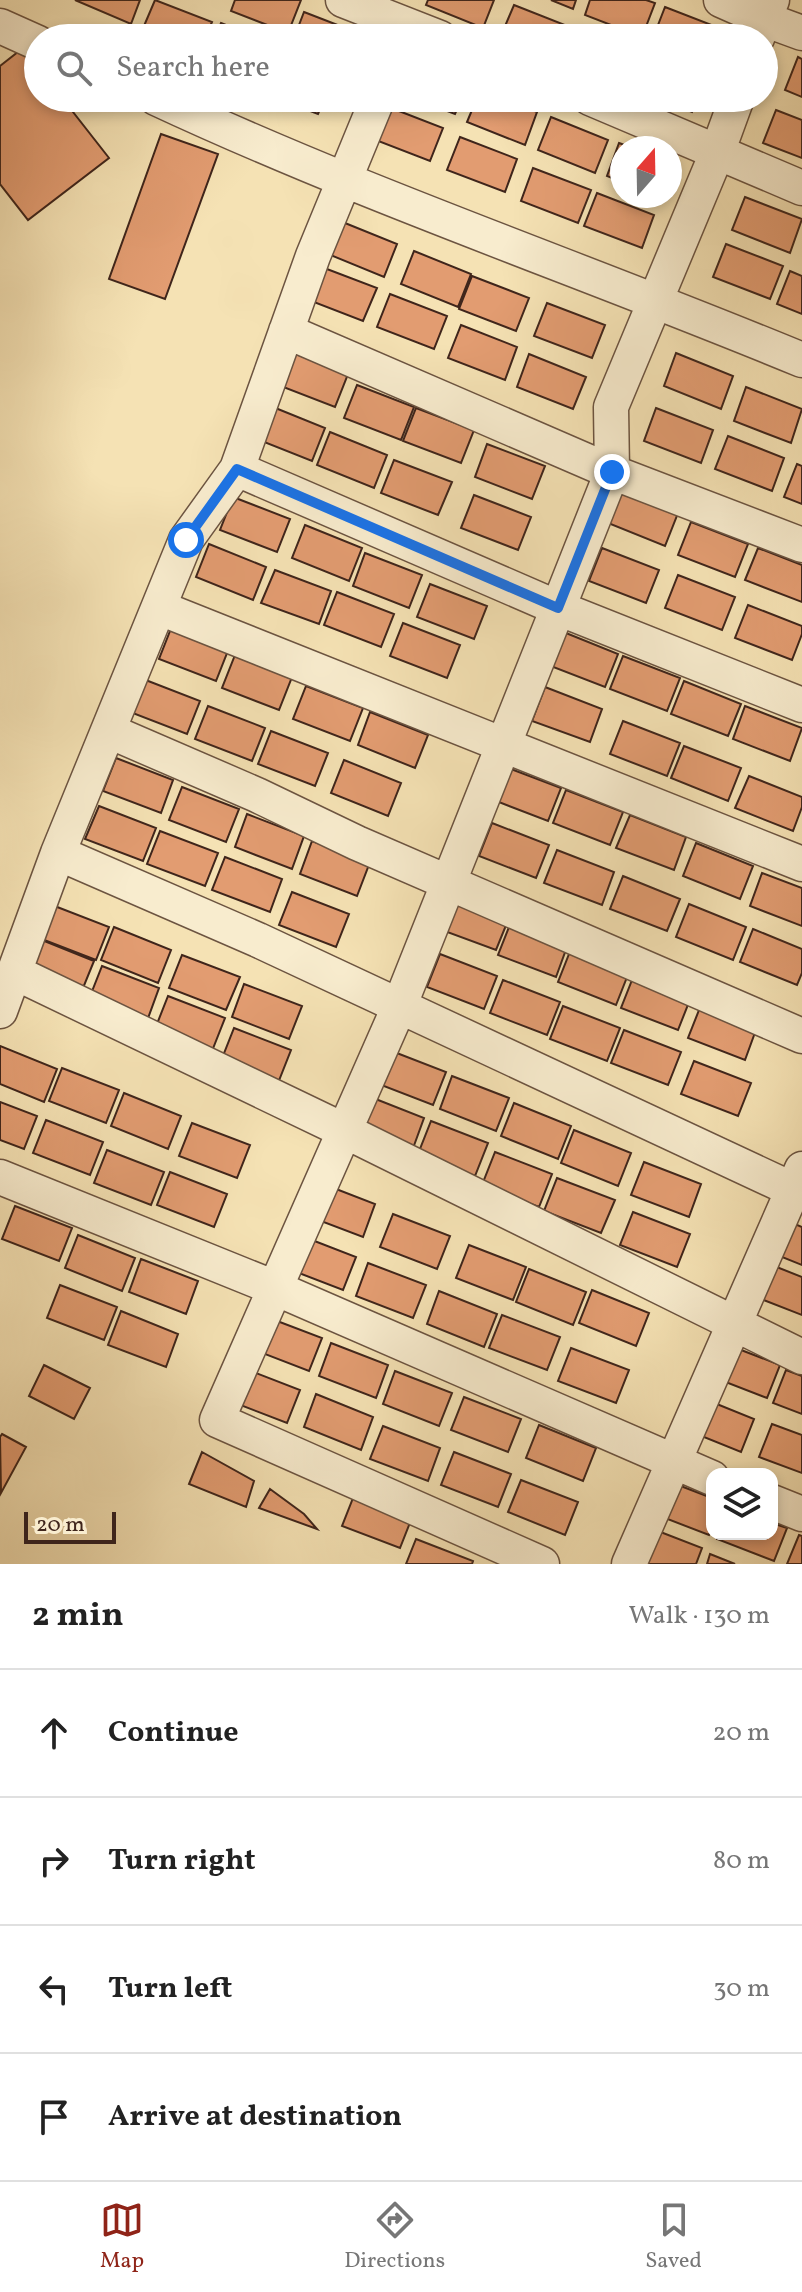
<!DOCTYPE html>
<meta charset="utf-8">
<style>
body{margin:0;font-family:Vollkorn,serif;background:#f6f6f6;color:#222}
.controls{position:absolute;right:24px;bottom:24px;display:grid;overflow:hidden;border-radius:16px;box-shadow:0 4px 12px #0003}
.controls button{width:72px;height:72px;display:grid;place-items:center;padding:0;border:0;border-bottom:2px solid #e0e0e0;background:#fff;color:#222;font:40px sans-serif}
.compass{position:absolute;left:610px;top:136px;width:72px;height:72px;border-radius:50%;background:#fff;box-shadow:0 4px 12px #0003;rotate:20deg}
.scale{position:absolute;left:24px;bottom:20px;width:92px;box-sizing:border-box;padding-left:8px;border:4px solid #3f251b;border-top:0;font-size:22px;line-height:28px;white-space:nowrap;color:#3f251b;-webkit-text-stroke:6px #f8ecce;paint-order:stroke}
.stop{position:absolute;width:24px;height:24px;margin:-18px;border:6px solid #1a73e8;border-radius:50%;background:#fff}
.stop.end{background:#1a73e8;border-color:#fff;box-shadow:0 2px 8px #0008}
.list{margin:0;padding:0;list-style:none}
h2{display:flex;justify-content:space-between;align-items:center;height:104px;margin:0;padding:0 32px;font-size:34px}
h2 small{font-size:26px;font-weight:400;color:#767676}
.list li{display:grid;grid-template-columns:52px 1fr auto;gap:24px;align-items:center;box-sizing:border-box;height:128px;padding:0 32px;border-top:2px solid #e0e0e0}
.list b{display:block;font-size:30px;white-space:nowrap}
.list em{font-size:26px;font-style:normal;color:#767676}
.icon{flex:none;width:44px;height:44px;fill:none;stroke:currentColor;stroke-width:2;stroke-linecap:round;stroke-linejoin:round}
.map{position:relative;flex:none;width:802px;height:1564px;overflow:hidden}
.search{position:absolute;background:#fff;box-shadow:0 4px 12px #0003;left:24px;right:24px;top:24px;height:88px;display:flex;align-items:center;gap:20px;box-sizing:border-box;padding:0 28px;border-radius:44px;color:#767676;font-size:30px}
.sheet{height:616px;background:#fff}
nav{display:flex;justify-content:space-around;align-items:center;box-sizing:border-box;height:112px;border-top:2px solid #e0e0e0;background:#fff;font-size:22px;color:#767676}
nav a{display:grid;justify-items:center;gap:4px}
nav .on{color:#8f2418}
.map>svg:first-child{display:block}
.building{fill:#e29c71;stroke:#3f251b;stroke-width:2}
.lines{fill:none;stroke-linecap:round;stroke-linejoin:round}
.minor-casing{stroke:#6c5441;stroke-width:37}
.minor{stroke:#f8ecce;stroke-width:34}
.route{stroke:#1a73e8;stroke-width:10}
</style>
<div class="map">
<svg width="802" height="1564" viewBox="0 0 802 1564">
<rect width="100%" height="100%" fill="#f5e2b4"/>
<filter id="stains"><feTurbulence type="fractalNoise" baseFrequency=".0025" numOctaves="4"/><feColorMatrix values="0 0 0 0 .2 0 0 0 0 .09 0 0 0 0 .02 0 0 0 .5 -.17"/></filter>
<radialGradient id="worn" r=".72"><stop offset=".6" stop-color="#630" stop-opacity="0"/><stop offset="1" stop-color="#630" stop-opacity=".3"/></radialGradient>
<path class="building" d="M75 0H140L131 24Z
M155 0 212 22 205 38H155L141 33Z
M235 0H301L288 33 231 11Z
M428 0H494L483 28 426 5Z
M551 0H576L573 9Z
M590 0H646L655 3 642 37 585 15Z
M514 5 570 27 566 38H500Z
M665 7 722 29 719 38H653Z
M304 12 361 34 359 38H294Z
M221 23 259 38H215Z
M23 48 38 68V98H62L109 158 28 220 0 184V66Z
M798 57 802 59V97L785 90Z
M276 98H325L318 114Z
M413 98H462L455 114Z
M477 98H502L537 112 525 145 467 122Z
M657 98H698L692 112Z
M386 106 443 128 430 161 373 139Z
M776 110 802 120V158L763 143Z
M551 117 608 140 595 173 538 150Z
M161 134 218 154 165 299 109 279Z
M460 137 517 159 505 192 447 170Z
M619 143 633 148H622V182L607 176Z
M533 168 591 190 578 223 521 201Z
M597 193 654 215 642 248 584 226Z
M745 197 802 219 790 253 732 230Z
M340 221 397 244 384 277 328 254Z
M726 244 783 266 770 299 713 277Z
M414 251 471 274 458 307 401 284Z
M319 266 377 288 363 321 306 299Z
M790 271 802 276V314L777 304Z
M472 276 529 298 516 331 459 309Z
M390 294 447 316 434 349 377 327Z
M547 303 605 325 592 358 534 336Z
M461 325 517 347 505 380 448 358Z
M291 352 348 374 335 407 278 385Z
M676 353 733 376 721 409 664 386Z
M529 354 586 377 573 409 517 387Z
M357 385 414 407 401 440 344 418Z
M746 387 802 409 791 443 734 421Z
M268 405 325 428 312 461 254 438Z
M416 408 474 430 461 463 403 441Z
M656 408 713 430 701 463 644 441Z
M330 432 387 455 374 488 317 465Z
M728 436 784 458 772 491 715 469Z
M487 444 545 466 532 499 475 477Z
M394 460 452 482 438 515 381 493Z
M797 464 802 466V504L784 497Z
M621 490 678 513 665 546 608 523Z
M474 495 531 517 518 550 461 528Z
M233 497 290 519 277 552 220 530Z
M691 522 748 544 735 577 678 555Z
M305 525 362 548 349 581 292 558Z
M209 544 266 567 253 600 196 577Z
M602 548 659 570 646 603 589 581Z
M758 548 802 565V602L745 580Z
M365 553 422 575 409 608 353 586Z
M275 570 331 591 319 624 261 603Z
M678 575 735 597 722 630 665 608Z
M430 584 487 606 474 639 417 617Z
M337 592 394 614 381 647 324 625Z
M748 605 802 626V634L792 660 735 638Z
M403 623 460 645 447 678 390 656Z
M172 626 229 648 216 681 159 659Z
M561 631 618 654 605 687 548 665Z
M235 655 292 677 279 710 222 688Z
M623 656 680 678 667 711 610 689Z
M143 679 200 701 187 734 130 712Z
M684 681 741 704 728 736 671 714Z
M306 686 363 708 350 741 293 719Z
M545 687 602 709 590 742 532 721Z
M208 706 265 728 252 761 195 739Z
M745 706 802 728 790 761 733 739Z
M370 712 428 735 415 768 358 745Z
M623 721 680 743 667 776 610 754Z
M271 731 328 753 315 786 258 764Z
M684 746 741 768 728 801 671 778Z
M116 758 173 780 161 813 103 791Z
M344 760 401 783 388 816 331 793Z
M503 766 561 788 548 821 491 799Z
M749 776 802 797V807L793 831 735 808Z
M182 787 239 809 226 842 169 820Z
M566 790 623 812 610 845 553 823Z
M99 806 156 828 143 861 85 839Z
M247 814 304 836 292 869 235 847Z
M630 815 686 837 674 870 616 848Z
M492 823 549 845 536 878 479 856Z
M160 831 218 853 205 886 147 864Z
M312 841 370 862 357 896 300 874Z
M696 843 753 866 740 899 683 876Z
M557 850 614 872 602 905 544 883Z
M225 857 282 879 270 912 212 890Z
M762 873 802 888V926L750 906Z
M623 876 680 899 667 931 610 909Z
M292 892 349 914 336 947 279 925Z
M452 896 509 918 496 950 439 929Z
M689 904 746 927 733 960 676 937Z
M52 905 109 927 96 960 39 938Z
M511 922 568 944 556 977 498 955Z
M114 927 171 950 158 983 101 960Z
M753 929 802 949V973L797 985 740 962Z
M37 938 94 961 81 993 24 971Z
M571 949 629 972 616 1005 558 982Z
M440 954 497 976 484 1009 427 987Z
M182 955 240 977 226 1010 169 988Z
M102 966 159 988 147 1021 89 999Z
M634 975 691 997 678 1030 621 1008Z
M503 980 560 1002 547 1035 490 1013Z
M244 984 302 1006 289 1039 232 1017Z
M168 996 225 1018 212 1051 155 1029Z
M701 1005 757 1027 745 1060 688 1038Z
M563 1006 620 1028 607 1061 550 1039Z
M234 1028 291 1050 278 1083 221 1061Z
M624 1030 681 1052 668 1085 611 1063Z
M0 1046 57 1069 44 1102 0 1084Z
M389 1050 446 1072 433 1105 376 1083Z
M694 1061 751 1083 738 1116 681 1094Z
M62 1068 119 1090 106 1123 49 1101Z
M452 1076 509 1098 496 1131 440 1109Z
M124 1093 181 1116 168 1149 111 1126Z
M368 1096 424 1118 412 1151 355 1129Z
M0 1102 37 1116 24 1149 0 1140Z
M514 1103 571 1126 558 1159 501 1136Z
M46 1120 103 1142 90 1175 33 1153Z
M431 1121 488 1143 475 1176 418 1154Z
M192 1123 250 1145 237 1178 179 1156Z
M574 1130 631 1153 618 1186 561 1163Z
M107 1150 164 1172 151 1205 94 1183Z
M495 1152 552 1174 539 1207 482 1185Z
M644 1162 701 1184 689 1217 631 1195Z
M170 1172 227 1194 214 1227 157 1205Z
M557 1178 615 1200 601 1233 544 1211Z
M318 1182 375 1204 363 1237 305 1215Z
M15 1206 72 1228 59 1261 2 1239Z
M633 1212 690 1234 677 1267 620 1245Z
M393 1214 450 1236 437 1269 380 1247Z
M790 1222 802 1227V1265L777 1255Z
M78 1235 135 1258 122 1291 65 1268Z
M299 1235 356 1257 343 1290 286 1268Z
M469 1245 526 1267 513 1300 456 1278Z
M141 1259 198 1281 186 1314 129 1292Z
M368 1263 426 1285 413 1318 356 1296Z
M769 1264 802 1277V1315L756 1297Z
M529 1269 586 1292 573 1325 516 1302Z
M60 1285 117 1307 104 1340 47 1318Z
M592 1290 649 1313 636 1346 579 1323Z
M439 1291 497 1314 484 1347 427 1324Z
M121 1311 178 1334 166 1367 108 1345Z
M502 1315 560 1337 547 1370 489 1348Z
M264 1316 322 1338 309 1371 252 1349Z
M331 1343 388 1365 376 1398 319 1376Z
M723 1343 780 1365 767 1398 710 1376Z
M571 1348 629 1370 616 1403 558 1381Z
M44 1365 90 1388 74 1419 29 1396Z
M243 1368 300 1390 287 1423 230 1401Z
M786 1370 802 1376V1414L773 1403Z
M395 1371 452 1393 439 1426 383 1404Z
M316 1394 373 1417 361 1450 304 1427Z
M697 1396 754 1419 741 1452 684 1429Z
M464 1397 521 1419 508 1452 451 1430Z
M772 1424 802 1435V1473L759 1457Z
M539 1425 596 1448 583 1481 526 1458Z
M383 1426 440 1448 428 1481 370 1459Z
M2 1434 26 1447 1 1493 0 1437Z
M202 1452 254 1481 246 1507 189 1484Z
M454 1452 511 1474 498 1507 441 1485Z
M521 1480 578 1502 565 1535 508 1512Z
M665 1480 712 1498V1528L709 1535 652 1513Z
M270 1489 304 1514 317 1529 259 1508Z
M355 1493 413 1515 400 1548 342 1526Z
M772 1523 787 1528 774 1561 717 1539 719 1534H772Z
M645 1526 702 1548 696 1564H645Z
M799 1535 802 1536V1564H787Z
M416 1539 473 1561 472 1564H406Z
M710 1554 735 1564H707Z"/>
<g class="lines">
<g class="minor-casing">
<path id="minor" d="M343 0 440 38
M721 0 764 19 757 38
M772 0 764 19 802 33
M0 26 38 43
M156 98C366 196 587 271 802 360
M590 98 802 188
M286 331 612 472 802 545
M237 469 313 256 378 98
M160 608 802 864
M109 731 257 795 357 843 802 1036
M58 853 258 940 802 1194
M14 972 345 1131 802 1357
M0 1011 58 853 186 540 237 469 558 608 612 472 611 407 717 153 737 98
M0 1177 275 1288 712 1478
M772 1502 802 1514
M542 1564 217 1420 399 1007 558 608 802 705
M629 1564 802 1169"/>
</g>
<use href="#minor" class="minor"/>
</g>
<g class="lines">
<path class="route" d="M186 540 237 469 558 608 612 472"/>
</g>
<rect width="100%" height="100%" filter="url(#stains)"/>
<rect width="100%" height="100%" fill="url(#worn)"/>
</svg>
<div class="controls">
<button><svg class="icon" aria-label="layers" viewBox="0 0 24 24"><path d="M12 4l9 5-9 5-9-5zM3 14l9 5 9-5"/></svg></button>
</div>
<svg class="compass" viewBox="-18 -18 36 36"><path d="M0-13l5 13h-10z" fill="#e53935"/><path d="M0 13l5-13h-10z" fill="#767676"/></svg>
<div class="scale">20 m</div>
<div class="stop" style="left:186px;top:540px"></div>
<div class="stop end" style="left:612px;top:472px"></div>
<div class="search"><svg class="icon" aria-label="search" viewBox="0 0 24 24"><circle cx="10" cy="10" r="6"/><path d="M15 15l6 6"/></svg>Search here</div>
</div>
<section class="sheet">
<h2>2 min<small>Walk · 130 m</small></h2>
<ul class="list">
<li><svg class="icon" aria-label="ahead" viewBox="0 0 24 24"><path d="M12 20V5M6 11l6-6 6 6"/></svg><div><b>Continue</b></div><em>20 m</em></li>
<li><svg class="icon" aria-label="right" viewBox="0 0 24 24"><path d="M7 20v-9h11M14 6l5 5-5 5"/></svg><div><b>Turn right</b></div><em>80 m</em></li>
<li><svg class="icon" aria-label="left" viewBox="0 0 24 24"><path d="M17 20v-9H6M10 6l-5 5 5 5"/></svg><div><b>Turn left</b></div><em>30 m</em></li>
<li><svg class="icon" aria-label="arrive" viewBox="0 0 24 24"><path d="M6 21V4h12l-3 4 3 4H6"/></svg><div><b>Arrive at destination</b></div></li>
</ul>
</section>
<nav>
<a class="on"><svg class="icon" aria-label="map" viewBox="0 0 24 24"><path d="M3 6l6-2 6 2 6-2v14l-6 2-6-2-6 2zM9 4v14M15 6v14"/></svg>Map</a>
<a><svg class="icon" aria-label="directions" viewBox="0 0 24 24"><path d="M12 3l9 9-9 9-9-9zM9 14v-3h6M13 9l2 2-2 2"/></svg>Directions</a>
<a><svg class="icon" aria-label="saved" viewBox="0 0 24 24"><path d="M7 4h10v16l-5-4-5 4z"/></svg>Saved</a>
</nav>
